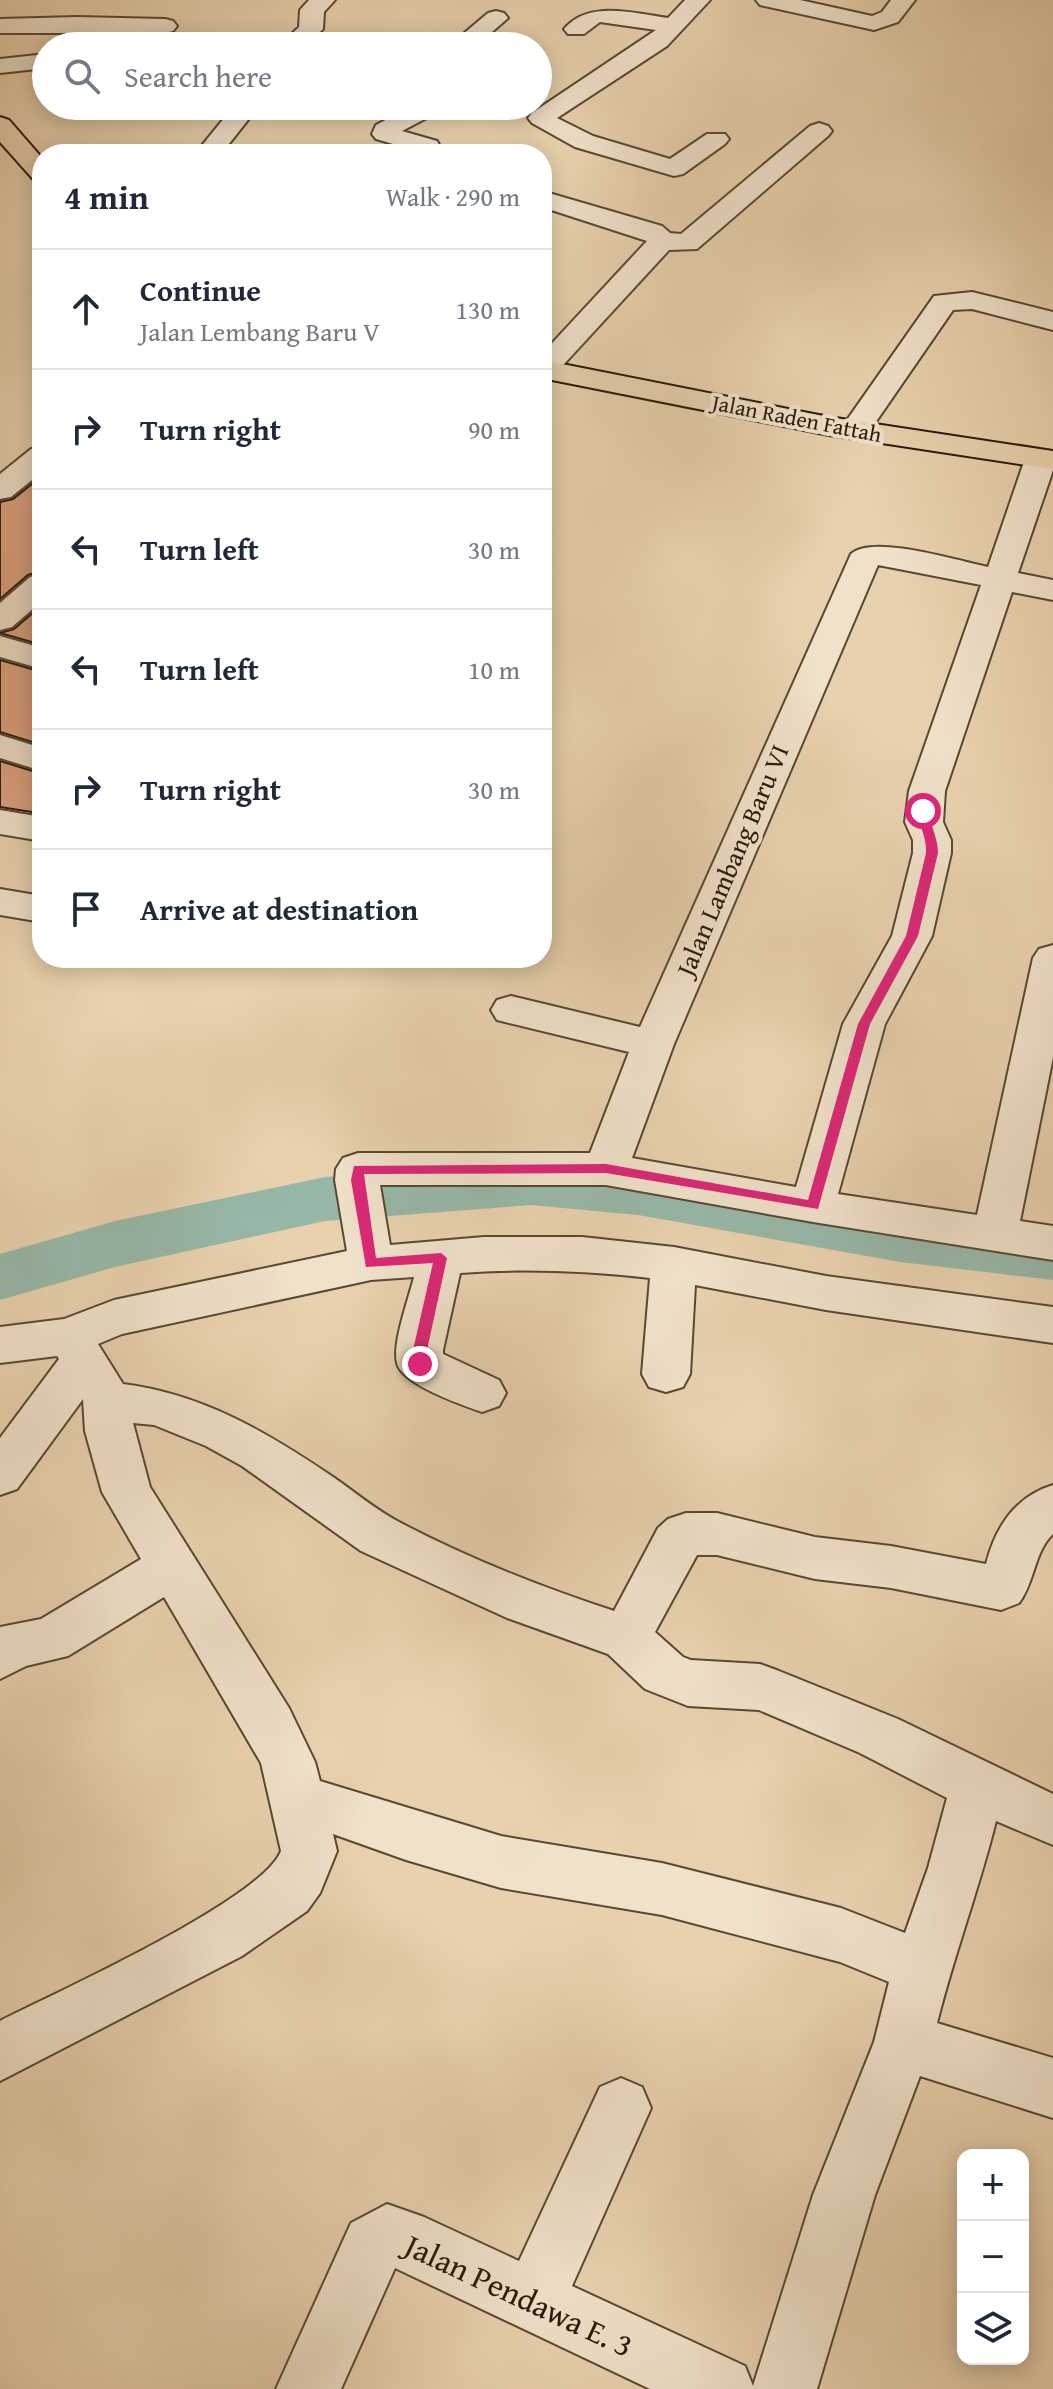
<!DOCTYPE html>
<meta charset="utf-8">
<style>
body{margin:0;font-family:"Gentium Book Plus",serif;background:#f6f6f7;color:#1f2937}
.controls{position:absolute;right:24px;bottom:24px;display:grid;overflow:hidden;border-radius:16px;box-shadow:0 4px 20px #0003}
.controls button{width:72px;height:72px;display:grid;place-items:center;padding:0;border:0;border-bottom:2px solid #e0e1e3;background:#fff;color:#1f2937;font:40px sans-serif}
.stop{position:absolute;width:24px;height:24px;margin:-18px;border:6px solid #db2777;border-radius:50%;background:#fff}
.stop.end{background:#db2777;border-color:#fff;box-shadow:0 2px 8px #0008}
.list{margin:0;padding:0;list-style:none}
h2{display:flex;justify-content:space-between;align-items:center;height:104px;margin:0;padding:0 32px;font-size:34px}
h2 small{font-size:26px;font-weight:400;color:#747a83}
.list li{display:grid;grid-template-columns:52px 1fr auto;gap:24px;align-items:center;box-sizing:border-box;height:120px;padding:0 32px;border-top:2px solid #e0e1e3}
.list b{display:block;font-size:30px;white-space:nowrap}
.list p{margin:0;font-size:26px;white-space:nowrap;color:#747a83}
.list em{font-size:26px;font-style:normal;color:#747a83}
.icon{flex:none;width:44px;height:44px;fill:none;stroke:currentColor;stroke-width:2;stroke-linecap:round;stroke-linejoin:round}
.map{position:relative;flex:none;width:1053px;height:2389px;overflow:hidden}
.search{position:absolute;background:#fff;box-shadow:0 4px 20px #0003;left:32px;top:32px;width:520px;height:88px;display:flex;align-items:center;gap:20px;box-sizing:border-box;padding:0 28px;border-radius:44px;color:#747a83;font-size:30px}
.panel{position:absolute;background:#fff;box-shadow:0 4px 20px #0003;left:32px;top:144px;width:520px;height:824px;border-radius:32px}
.map>svg:first-child{display:block}
.lines{fill:none;stroke-linecap:round;stroke-linejoin:round}
.river{fill:#97b7a8;fill-rule:evenodd}
.building{fill:#dca281;stroke:#291a0a;stroke-width:2}
.minor-casing{stroke:#594833;stroke-width:4}
.major-casing{stroke:#291a0a;stroke-width:4}
.minor{fill:#f0e1ca;fill-rule:evenodd}
.major{fill:#e8d1ad;fill-rule:evenodd}
.route{fill:#db2777}
.labels{text-anchor:middle;dominant-baseline:central;stroke-width:8;stroke-linejoin:round;paint-order:stroke}
.far-street-label{font-size:22px;fill:#291a0a;stroke:#f0e1ca}
.street-label{font-size:26px;fill:#291a0a;stroke:#f0e1ca}
.near-street-label{font-size:32px;fill:#291a0a;stroke:#f0e1ca}
</style>
<div class="map">
<svg width="1053" height="2389" viewBox="0 0 1053 2389">
<rect width="100%" height="100%" fill="#e8d1ad"/>
<filter id="stains"><feTurbulence type="fractalNoise" baseFrequency=".0025" numOctaves="4"/><feColorMatrix values="0 0 0 0 .2 0 0 0 0 .09 0 0 0 0 .02 0 0 0 .5 -.17"/></filter>
<radialGradient id="worn" r=".72"><stop offset=".6" stop-color="#630" stop-opacity="0"/><stop offset="1" stop-color="#630" stop-opacity=".3"/></radialGradient>
<g class="lines">
<path class="river" d="M531 1161 638 1171 900 1216 1053 1234V1280L900 1262 638 1215 531 1205 325 1221 115 1267 0 1300V1254L115 1221 325 1177Z"/>
</g>
<path class="building" d="M42 476V571L28 575 0 599V502L13 499Z
M42 605V645L0 633 14 629Z
M0 660 42 672V745L0 732Z
M0 761 42 774V809L38 813 0 807Z"/>
<g class="lines">
<g class="minor-casing">
<path id="minor" d="M309 0H335L324 12 323 29 305 46H279L299 27 300 10Z
M685 0H710L667 46 557 118 593 136 670 159 707 134H725L729 139 725 144 683 174 674 176 575 147 532 123 528 118 532 113 656 30 600 22 584 34H568L564 29C588 0 633 13 668 18Z
M756 0H800L872 16 882 12 891 0H915L898 22 874 30 760 5Z
M496 11 504 13 508 18 476 46H449L488 13Z
M77 17 165 19 173 21 177 26 173 31 165 33H0V19Z
M46 54V68L0 73V59Z
M234 106H259L221 154H195Z
M412 106H443L440 111 402 131 437 141 444 154H418L417 151 376 139 372 134 376 125Z
M819 123 828 126 832 131 828 136 697 249 669 250 554 375 542 377V354L647 241 542 207V191L662 226 670 233 681 234 810 126Z
M972 292 1053 312V330L972 309 953 310 873 426 862 429 851 426 847 420 934 296Z
M42 447V472L11 497 0 499V474L31 449Z
M1041 450 1053 454V470L1018 573 1053 580V600L1012 592 945 791 943 822 951 840V853L932 936 885 1024 838 1194 977 1215 1033 958 1039 949 1053 945V1057L1020 1221 1053 1226V1260L813 1222 606 1185H380L390 1245 484 1237H582L674 1247 826 1276 1053 1307V1343L826 1310 695 1285 690 1374 683 1387 666 1392 649 1387 642 1374 650 1278C587 1271 524 1268 460 1273L443 1350V1354L499 1380 506 1393 499 1406 482 1412C462 1405 401 1384 397 1363 392 1343 409 1298 414 1277L371 1280 122 1334 98 1344 123 1384C203 1394 268 1433 333 1477 355 1492 376 1510 399 1522 467 1558 541 1587 614 1611L658 1528 668 1519 686 1513H717L815 1537 891 1546 986 1564C996 1526 1015 1497 1053 1485V1534C1034 1552 1035 1582 1019 1603L1001 1610 891 1588 815 1579 717 1555H697L655 1632 683 1657 691 1660 760 1664 779 1671 898 1719 1053 1794V1845L996 1821C979 1889 954 1955 937 2023L1053 2058V2118L920 2076 875 2195 817 2389H650L395 2268 341 2389H276L351 2223 387 2204 424 2217 519 2261 600 2087 621 2078 642 2087 651 2108 572 2286 745 2366 753 2386 813 2195 874 2042 889 1982 840 1962 662 1915 501 1888 406 1860 333 1834 337 1851 320 1893 307 1911 242 1956 0 2081V2021C55 1993 262 1900 281 1851L261 1763 164 1597 68 1656 26 1666 0 1679V1627L41 1619 141 1559 102 1492 85 1431 83 1399 17 1489 0 1495V1438L59 1359 57 1356 0 1363V1327L64 1319 114 1300 347 1251 335 1180 336 1169 343 1158 358 1153H590L629 1052 497 1020 491 1010 497 1000 511 996 640 1027 851 554C872 534 959 561 988 567L1025 459 1030 452ZM878 565 981 585 909 791 905 822 913 840V853L892 936 843 1024 796 1187 632 1158 674 1044ZM133 1423 154 1425 206 1446 242 1466 361 1551 507 1618 608 1654 645 1689 688 1706 759 1710 860 1753 947 1798 928 1868 905 1933 841 1908 662 1863 501 1836 320 1781 315 1762 289 1708 150 1487Z
M42 574V601L12 627 0 630V603L30 577Z
M0 636 42 648V669L0 657Z
M0 735 42 748V771L0 758Z
M0 810 42 817V841L0 834Z
M0 889 42 896V922L0 915Z"/>
</g>
<g class="major-casing">
<path id="major" d="M0 117 9 120 42 158V181L33 179 0 142Z
M542 360 829 417 1053 451V469L829 435 542 378Z"/>
</g>
<use href="#minor" class="minor"/>
<use href="#major" class="major"/>
</g>
<path class="route" d="M923 807 929 811C930 826 938 837 938 853L918 936 870 1024 818 1209 606 1173 364 1174 376 1258 441 1253 447 1258 427 1350 425 1368H415L413 1350 433 1263 366 1267 351 1180 354 1166 606 1164 808 1200 858 1024 906 936 926 853C927 837 919 826 917 811Z"/>
<g class="labels">
<g class="far-street-label">
<text transform="translate(797 418) rotate(11)">Jalan Raden Fattah</text>
</g>
<g class="street-label">
<text transform="translate(732 860) rotate(-67)">Jalan Lambang Baru VI</text>
</g>
<g class="near-street-label">
<text transform="translate(519 2295) rotate(25)">Jalan Pendawa E. 3</text>
</g>
</g>
<rect width="100%" height="100%" filter="url(#stains)"/>
<rect width="100%" height="100%" fill="url(#worn)"/>
</svg>
<div class="controls">
<button>+</button>
<button>−</button>
<button><svg class="icon" aria-label="layers" viewBox="0 0 24 24"><path d="M12 4l9 5-9 5-9-5zM3 14l9 5 9-5"/></svg></button>
</div>
<div class="stop" style="left:923px;top:811px"></div>
<div class="stop end" style="left:420px;top:1364px"></div>
<div class="search"><svg class="icon" aria-label="search" viewBox="0 0 24 24"><circle cx="10" cy="10" r="6"/><path d="M15 15l6 6"/></svg>Search here</div>
<section class="panel">
<h2>4 min<small>Walk · 290 m</small></h2>
<ul class="list">
<li><svg class="icon" aria-label="ahead" viewBox="0 0 24 24"><path d="M12 20V5M6 11l6-6 6 6"/></svg><div><b>Continue</b><p>Jalan Lembang Baru V</p></div><em>130 m</em></li>
<li><svg class="icon" aria-label="right" viewBox="0 0 24 24"><path d="M7 20v-9h11M14 6l5 5-5 5"/></svg><div><b>Turn right</b></div><em>90 m</em></li>
<li><svg class="icon" aria-label="left" viewBox="0 0 24 24"><path d="M17 20v-9H6M10 6l-5 5 5 5"/></svg><div><b>Turn left</b></div><em>30 m</em></li>
<li><svg class="icon" aria-label="left" viewBox="0 0 24 24"><path d="M17 20v-9H6M10 6l-5 5 5 5"/></svg><div><b>Turn left</b></div><em>10 m</em></li>
<li><svg class="icon" aria-label="right" viewBox="0 0 24 24"><path d="M7 20v-9h11M14 6l5 5-5 5"/></svg><div><b>Turn right</b></div><em>30 m</em></li>
<li><svg class="icon" aria-label="arrive" viewBox="0 0 24 24"><path d="M6 21V4h12l-3 4 3 4H6"/></svg><div><b>Arrive at destination</b></div></li>
</ul>
</section>
</div>
